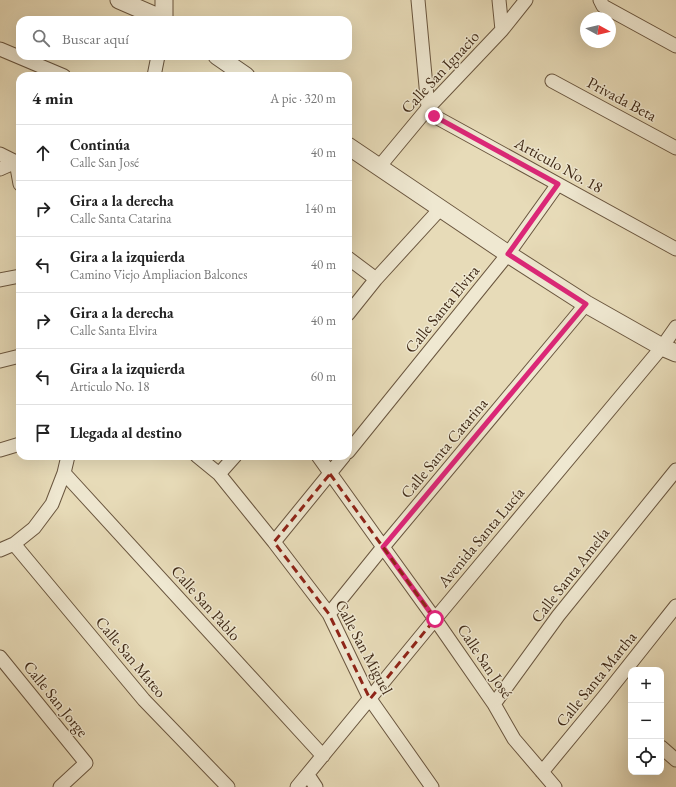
<!DOCTYPE html>
<html lang="es">
<meta charset="utf-8">
<style>
body{margin:0;font-family:"EB Garamond",serif;background:#f6f6f6;color:#222}
.controls{position:absolute;right:12px;bottom:12px;display:grid;overflow:hidden;border-radius:8px;box-shadow:0 4px 16px #0002}
.controls button{width:36px;height:36px;display:grid;place-items:center;padding:0;border:0;border-bottom:1px solid #e0e0e0;background:#fff;color:#222;font:20px sans-serif}
.compass{position:absolute;left:580px;top:12px;width:36px;height:36px;border-radius:50%;background:#fff;box-shadow:0 4px 16px #0002;rotate:98deg}
.stop{position:absolute;width:12px;height:12px;margin:-9px;border:3px solid #db2777;border-radius:50%;background:#fff}
.stop.end{background:#db2777;border-color:#fff;box-shadow:0 1px 4px #0008}
.list{margin:0;padding:0;list-style:none}
h2{display:flex;justify-content:space-between;align-items:center;height:52px;margin:0;padding:0 16px;font-size:17px}
h2 small{font-size:13px;font-weight:400;color:#767676}
.list li{display:grid;grid-template-columns:26px 1fr auto;gap:12px;align-items:center;box-sizing:border-box;height:56px;padding:0 16px;border-top:1px solid #e0e0e0}
.list b{display:block;font-size:15px;white-space:nowrap}
.list p{margin:0;font-size:13px;white-space:nowrap;color:#767676}
.list em{font-size:13px;font-style:normal;color:#767676}
.icon{flex:none;width:22px;height:22px;fill:none;stroke:currentColor;stroke-width:2;stroke-linecap:round;stroke-linejoin:round}
.map{position:relative;flex:none;width:676px;height:787px;overflow:hidden}
.search{position:absolute;background:#fff;box-shadow:0 4px 16px #0002;left:16px;top:16px;width:336px;height:44px;display:flex;align-items:center;gap:10px;box-sizing:border-box;padding:0 14px;border-radius:12px;color:#767676;font-size:15px}
.panel{position:absolute;background:#fff;box-shadow:0 4px 16px #0002;left:16px;top:72px;width:336px;height:388px;border-radius:12px}
.map>svg:first-child{display:block}
.lines{fill:none;stroke-linecap:round;stroke-linejoin:round}
.minor-casing{stroke:#6a563f;stroke-width:15}
.tertiary-casing{stroke:#6a563f;stroke-width:19}
.minor{stroke:#efe8d1;stroke-width:13}
.tertiary{stroke:#efe8d1;stroke-width:17}
.route{stroke:#db2777;stroke-width:5}
.marked{fill:none;stroke:#8f2418;stroke-width:3;stroke-dasharray:8 5;stroke-linejoin:round}
.labels{text-anchor:middle;dominant-baseline:central;stroke-width:3;stroke-linejoin:round;paint-order:stroke}
.street-label{font-size:16px;fill:#402a17;stroke:#efe8d1}
</style>
<div class="map">
<svg width="676" height="787" viewBox="0 0 676 787">
<rect width="100%" height="100%" fill="#e7dbb8"/>
<filter id="stains"><feTurbulence type="fractalNoise" baseFrequency=".005" numOctaves="4"/><feColorMatrix values="0 0 0 0 .2 0 0 0 0 .09 0 0 0 0 .02 0 0 0 .5 -.17"/></filter>
<radialGradient id="worn" r=".72"><stop offset=".6" stop-color="#630" stop-opacity="0"/><stop offset="1" stop-color="#630" stop-opacity=".3"/></radialGradient>
<g class="lines">
<g class="minor-casing">
<path id="minor" d="M418 0 428 108 434 116 676 249
M499 0 502 30
M600 0 603 6 676 46
M0 49 64 76
M154 76 158 56
M552 81 676 148
M0 154 16 162
M16 162 20 184
M379 167 428 108 502 30 526 0
M0 169 20 160
M348 258 376 279
M0 280 20 276
M348 314 376 279 440 209
M0 361 20 356
M0 450 20 444
M348 452 508 254 558 184
M197 456 219 474 274 542 329 614 370 699 432 787
M318 456 383 547 435 619 494 704 514 739 555 787
M64 473 323 756
M219 474 235 456
M274 542 344 456
M14 544 144 700 228 787
M0 550 14 544 34 528 52 504 64 473 68 456
M329 614 383 547 586 304
M0 657 86 763 60 787
M494 704 558 616 676 470
M661 747 676 760
M542 772 603 698 676 606
M308 775 316 787
M297 787 435 619 662 347 676 327"/>
</g>
<g class="tertiary-casing">
<path id="tertiary" d="M119 0 165 20
M164 19V0
M217 56 246 76
M348 146 508 254 586 304 662 347 676 353"/>
</g>
<use href="#minor" class="minor"/>
<use href="#tertiary" class="tertiary"/>
</g>
<g class="lines">
<path class="route" d="M434 116 558 184 508 254 586 304 383 547 435 619"/>
</g>
<path class="marked" d="M330 474 435 619 370 699 329 614 274 542Z"/>
<g class="labels">
<g class="street-label">
<text transform="translate(440 72) rotate(-47)">Calle San Ignacio</text>
<text transform="translate(622 99) rotate(28)">Privada Beta</text>
<text transform="translate(559 165) rotate(29)">Articulo No. 18</text>
<text transform="translate(442 309) rotate(-51)">Calle Santa Elvira</text>
<text transform="translate(444 448) rotate(-50)">Calle Santa Catarina</text>
<text transform="translate(481 537) rotate(-50)">Avenida Santa Lucía</text>
<text transform="translate(570 575) rotate(-52)">Calle Santa Amelía</text>
<text transform="translate(206 603) rotate(48)">Calle San Pablo</text>
<text transform="translate(364 647) rotate(62)">Calle San Miguel</text>
<text transform="translate(131 657) rotate(50)">Calle San Mateo</text>
<text transform="translate(485 661) rotate(56)">Calle San José</text>
<text transform="translate(596 679) rotate(-51)">Calle Santa Martha</text>
<text transform="translate(56 699) rotate(51)">Calle San Jorge</text>
</g>
</g>
<rect width="100%" height="100%" filter="url(#stains)"/>
<rect width="100%" height="100%" fill="url(#worn)"/>
</svg>
<div class="controls">
<button>+</button>
<button>−</button>
<button><svg class="icon" aria-label="locate" viewBox="0 0 24 24"><circle cx="12" cy="12" r="6"/><path d="M12 2v4M12 18v4M2 12h4M18 12h4"/></svg></button>
</div>
<svg class="compass" viewBox="-18 -18 36 36"><path d="M0-13l5 13h-10z" fill="#e53935"/><path d="M0 13l5-13h-10z" fill="#767676"/></svg>
<div class="stop" style="left:435px;top:619px"></div>
<div class="stop end" style="left:434px;top:116px"></div>
<div class="search"><svg class="icon" aria-label="search" viewBox="0 0 24 24"><circle cx="10" cy="10" r="6"/><path d="M15 15l6 6"/></svg>Buscar aquí</div>
<section class="panel">
<h2>4 min<small>A pie · 320 m</small></h2>
<ul class="list">
<li><svg class="icon" aria-label="ahead" viewBox="0 0 24 24"><path d="M12 20V5M6 11l6-6 6 6"/></svg><div><b>Continúa</b><p>Calle San José</p></div><em>40 m</em></li>
<li><svg class="icon" aria-label="right" viewBox="0 0 24 24"><path d="M7 20v-9h11M14 6l5 5-5 5"/></svg><div><b>Gira a la derecha</b><p>Calle Santa Catarina</p></div><em>140 m</em></li>
<li><svg class="icon" aria-label="left" viewBox="0 0 24 24"><path d="M17 20v-9H6M10 6l-5 5 5 5"/></svg><div><b>Gira a la izquierda</b><p>Camino Viejo Ampliacion Balcones</p></div><em>40 m</em></li>
<li><svg class="icon" aria-label="right" viewBox="0 0 24 24"><path d="M7 20v-9h11M14 6l5 5-5 5"/></svg><div><b>Gira a la derecha</b><p>Calle Santa Elvira</p></div><em>40 m</em></li>
<li><svg class="icon" aria-label="left" viewBox="0 0 24 24"><path d="M17 20v-9H6M10 6l-5 5 5 5"/></svg><div><b>Gira a la izquierda</b><p>Articulo No. 18</p></div><em>60 m</em></li>
<li><svg class="icon" aria-label="arrive" viewBox="0 0 24 24"><path d="M6 21V4h12l-3 4 3 4H6"/></svg><div><b>Llegada al destino</b></div></li>
</ul>
</section>
</div>
